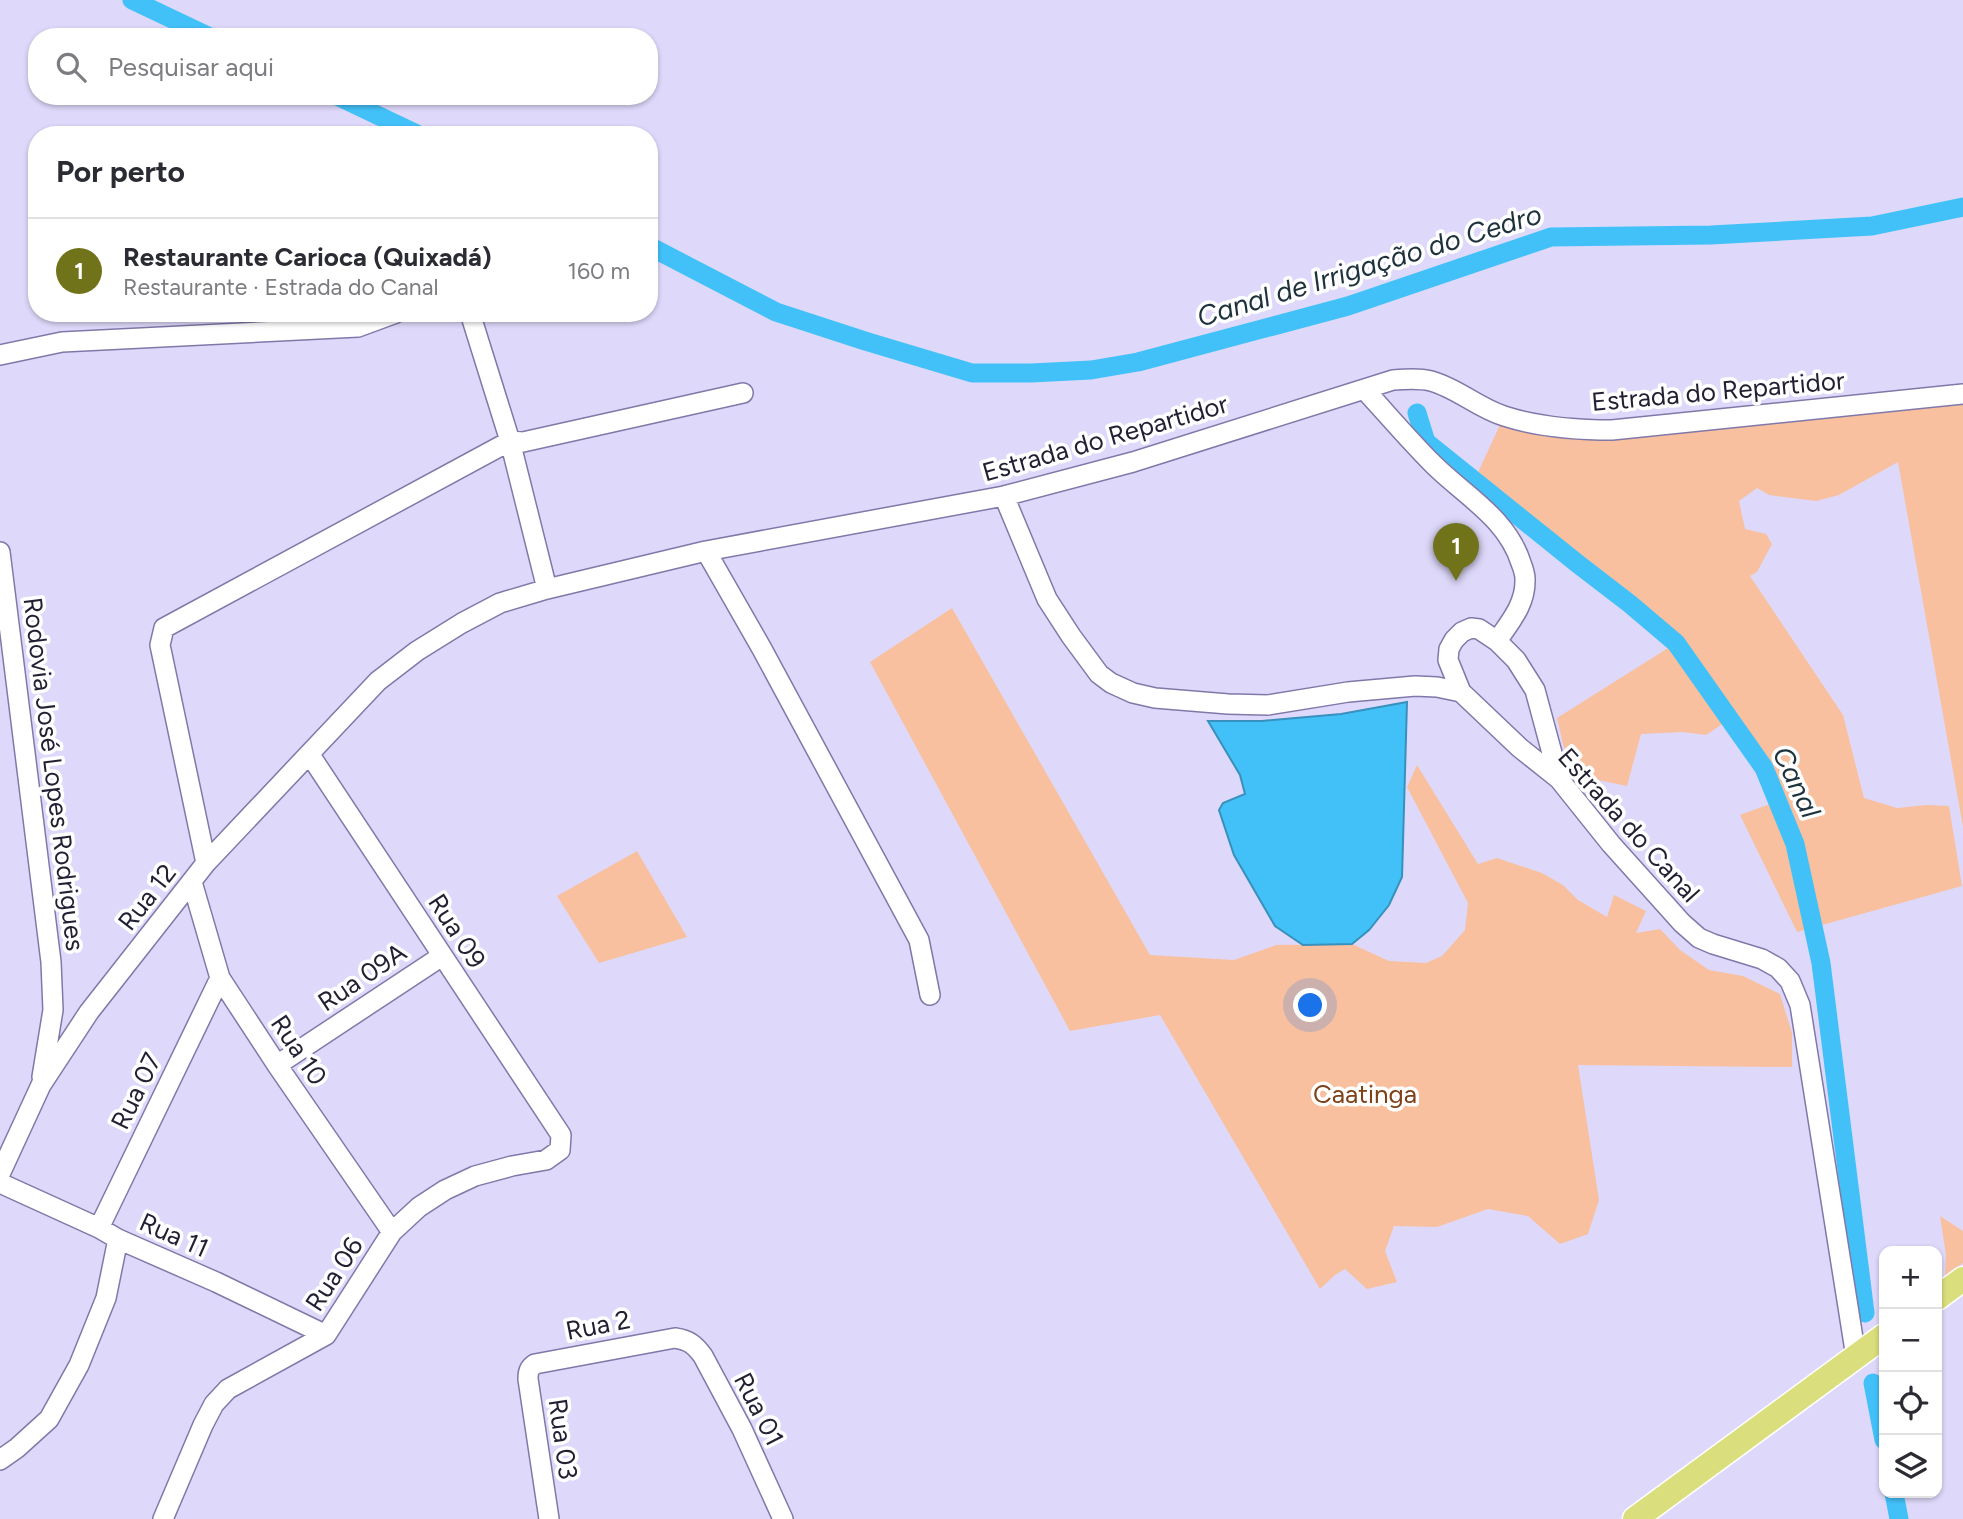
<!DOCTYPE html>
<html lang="pt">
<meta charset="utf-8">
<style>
body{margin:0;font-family:Figtree,sans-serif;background:#f2f2f3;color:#2b2b33}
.controls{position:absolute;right:21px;bottom:21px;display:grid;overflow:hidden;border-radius:14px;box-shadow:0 2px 5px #0004}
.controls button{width:63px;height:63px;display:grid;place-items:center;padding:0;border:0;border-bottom:2px solid #e1e1e2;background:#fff;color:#2b2b33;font:35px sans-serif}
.you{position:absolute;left:1311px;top:1006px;width:24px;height:24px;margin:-18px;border:5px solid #fff;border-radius:50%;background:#1a73e8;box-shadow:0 0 0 10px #1a73e833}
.badge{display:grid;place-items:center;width:46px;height:46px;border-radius:50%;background:#707319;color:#fff;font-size:23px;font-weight:700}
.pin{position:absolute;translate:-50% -58px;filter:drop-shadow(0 2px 4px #0008)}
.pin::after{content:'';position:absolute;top:37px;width:24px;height:21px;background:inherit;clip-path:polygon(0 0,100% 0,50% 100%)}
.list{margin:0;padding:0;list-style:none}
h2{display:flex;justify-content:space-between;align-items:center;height:91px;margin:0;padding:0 28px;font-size:30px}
h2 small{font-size:23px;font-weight:400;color:#7c7c81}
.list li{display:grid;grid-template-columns:46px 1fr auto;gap:21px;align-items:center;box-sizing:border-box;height:105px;padding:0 28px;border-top:2px solid #e1e1e2}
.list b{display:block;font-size:26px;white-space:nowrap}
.list p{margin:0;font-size:23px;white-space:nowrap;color:#7c7c81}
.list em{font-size:23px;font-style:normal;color:#7c7c81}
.icon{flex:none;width:38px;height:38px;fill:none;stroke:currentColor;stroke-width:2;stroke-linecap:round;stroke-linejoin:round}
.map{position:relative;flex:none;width:1963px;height:1519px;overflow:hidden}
.search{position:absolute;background:#fff;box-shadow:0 2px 5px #0004;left:28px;top:28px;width:630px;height:77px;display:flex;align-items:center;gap:18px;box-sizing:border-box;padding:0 24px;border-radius:28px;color:#7c7c81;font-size:26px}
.panel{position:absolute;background:#fff;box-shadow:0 2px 5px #0004;left:28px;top:126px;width:630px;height:196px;border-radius:28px}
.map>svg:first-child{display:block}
.green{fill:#f8c09f}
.water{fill:#42c1f9;stroke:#3890bd;stroke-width:2}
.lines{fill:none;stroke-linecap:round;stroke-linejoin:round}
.canal{stroke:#42c1f9;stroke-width:19}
.minor-casing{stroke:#8078a9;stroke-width:22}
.major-casing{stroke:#fff;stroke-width:27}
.minor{stroke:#fff;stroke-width:19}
.major{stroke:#dbde7d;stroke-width:24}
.labels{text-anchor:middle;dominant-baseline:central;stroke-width:7;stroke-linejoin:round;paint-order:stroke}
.street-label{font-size:26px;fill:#221f32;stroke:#fff}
.park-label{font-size:26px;fill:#7e4118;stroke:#fff}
.water-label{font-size:28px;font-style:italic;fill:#1d323d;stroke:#fff}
</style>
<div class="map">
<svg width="1963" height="1519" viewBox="0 0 1963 1519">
<rect width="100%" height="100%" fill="#ded9fa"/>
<path class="green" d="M1963 394V827L1898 462 1839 495 1816 501 1769 495 1757 488 1739 501 1745 529 1766 534 1772 544 1757 572 1750 576 1843 715 1864 798 1897 808 1927 805 1949 806 1962 886 1797 932 1740 815 1778 801 1764 768 1730 719 1706 735 1683 732 1641 734 1627 786 1598 780 1587 767 1566 757 1557 718 1676 643C1610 587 1541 535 1474 481L1504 416 1612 430Z
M952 608 1150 955 1234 960 1276 945 1352 944 1389 961 1426 963 1442 956 1465 930 1468 903 1407 787 1417 765 1478 864 1497 858 1542 873 1563 885 1578 900 1607 917 1614 895 1646 911 1636 933 1660 929 1680 950 1709 970 1743 976 1780 994 1792 1033V1067L1578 1065 1599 1200 1588 1234 1560 1244 1528 1216 1488 1209 1437 1227 1394 1226 1385 1251 1397 1282 1367 1289 1345 1269 1335 1275 1320 1289 1160 1015 1070 1031 870 662Z
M637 851 687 937 599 963 557 896Z
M1940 1216 1963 1231V1263L1945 1276 1946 1255Z"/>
<path class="water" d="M1407 702 1402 877 1389 905 1369 930 1352 944 1303 945 1275 926 1234 855 1219 810 1223 803 1245 794 1240 775 1208 721H1262L1341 714Z"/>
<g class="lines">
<path class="canal" d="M132 0 210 37
M337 96 419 135
M649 246 776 312 865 341 972 373H1031L1091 370 1138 362 1348 306 1551 237 1711 235 1872 226 1963 207
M1417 413 1426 442 1578 564 1630 604 1676 643 1764 768 1795 844 1821 963 1865 1313
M1873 1383 1884 1440
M1894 1493 1899 1519"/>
<g class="minor-casing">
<path id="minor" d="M470 313 510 441 547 589
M0 355 62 342 358 327 396 313
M1364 389C1387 414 1409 440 1433 464 1465 496 1507 518 1521 563 1523 568 1525 574 1525 579 1526 604 1510 622 1497 641
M1004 496 1047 599 1071 636 1099 674 1111 683 1133 693 1155 698 1228 704 1268 705 1348 692 1415 686 1437 687 1461 692 1520 748 1559 779 1611 844 1682 923 1699 938 1713 944 1762 959 1778 968 1790 981 1800 1005 1856 1357
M706 551 762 649 919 940 930 995
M0 552 51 962 53 1010 42 1077
M1461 692 1448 660 1449 649 1454 640 1462 632 1471 628 1479 629 1497 641 1516 660 1535 690 1559 779
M206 863 160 645 164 628 510 441 523 442 743 393
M192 882 220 978 277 1065 392 1232
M277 1065 442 956
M0 1174 41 1085 89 1012 206 863 378 681 417 651 462 623 500 603 547 589 706 551 1004 496 1133 462 1393 380C1406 379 1419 378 1431 381 1457 388 1478 408 1504 416 1538 427 1577 430 1612 430L1963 394
M0 1183 99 1228 118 1239 216 1282 326 1335
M99 1228 220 978
M0 1460 17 1448 49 1419 79 1365 106 1298 118 1239
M163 1519 203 1425 214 1404 228 1389 326 1335 392 1232 419 1207 445 1190 475 1176 512 1166 546 1160 560 1150 561 1135 310 755
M549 1519 528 1379C528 1372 529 1368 535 1364L675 1338C689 1340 695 1345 703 1356L742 1429 783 1519"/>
</g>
<g class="major-casing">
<path id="major" d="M1937 1298 1963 1279
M1635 1519 1884 1336"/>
</g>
<use href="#minor" class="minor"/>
<use href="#major" class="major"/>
</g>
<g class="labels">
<g class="street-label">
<text transform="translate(1718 391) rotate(-5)">Estrada do Repartidor</text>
<text transform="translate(1105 438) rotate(-16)">Estrada do Repartidor</text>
<text transform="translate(54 774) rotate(83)">Rodovia José Lopes Rodrigues</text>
<text transform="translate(1629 825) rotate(48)">Estrada do Canal</text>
<text transform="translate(147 897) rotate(-52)">Rua 12</text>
<text transform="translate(457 931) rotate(57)">Rua 09</text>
<text transform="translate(362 977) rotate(-34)">Rua 09A</text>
<text transform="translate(299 1050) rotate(56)">Rua 10</text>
<text transform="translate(136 1091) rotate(-64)">Rua 07</text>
<text transform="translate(174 1235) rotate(24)">Rua 11</text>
<text transform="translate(334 1274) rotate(-57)">Rua 06</text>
<text transform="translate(598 1325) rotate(-11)">Rua 2</text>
<text transform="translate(759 1409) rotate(63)">Rua 01</text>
<text transform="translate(563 1439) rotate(82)">Rua 03</text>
</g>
<g class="park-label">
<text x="1365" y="1094">Caatinga</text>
</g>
<g class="water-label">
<text transform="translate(1369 265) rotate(-17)">Canal de Irrigação do Cedro</text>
<text transform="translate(1797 782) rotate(65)">Canal</text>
</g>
</g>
</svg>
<div class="controls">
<button>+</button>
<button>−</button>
<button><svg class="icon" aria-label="locate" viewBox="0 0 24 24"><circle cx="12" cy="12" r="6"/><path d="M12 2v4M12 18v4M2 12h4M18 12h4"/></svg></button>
<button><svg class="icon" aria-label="layers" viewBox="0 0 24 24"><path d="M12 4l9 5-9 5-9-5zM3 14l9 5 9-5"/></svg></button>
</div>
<div class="you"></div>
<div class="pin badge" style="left:1456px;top:581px">1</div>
<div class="search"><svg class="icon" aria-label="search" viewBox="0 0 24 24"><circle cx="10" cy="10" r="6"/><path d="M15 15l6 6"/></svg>Pesquisar aqui</div>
<section class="panel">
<h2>Por perto<small></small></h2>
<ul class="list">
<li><span class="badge">1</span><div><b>Restaurante Carioca (Quixadá)</b><p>Restaurante · Estrada do Canal</p></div><em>160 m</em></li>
</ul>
</section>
</div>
